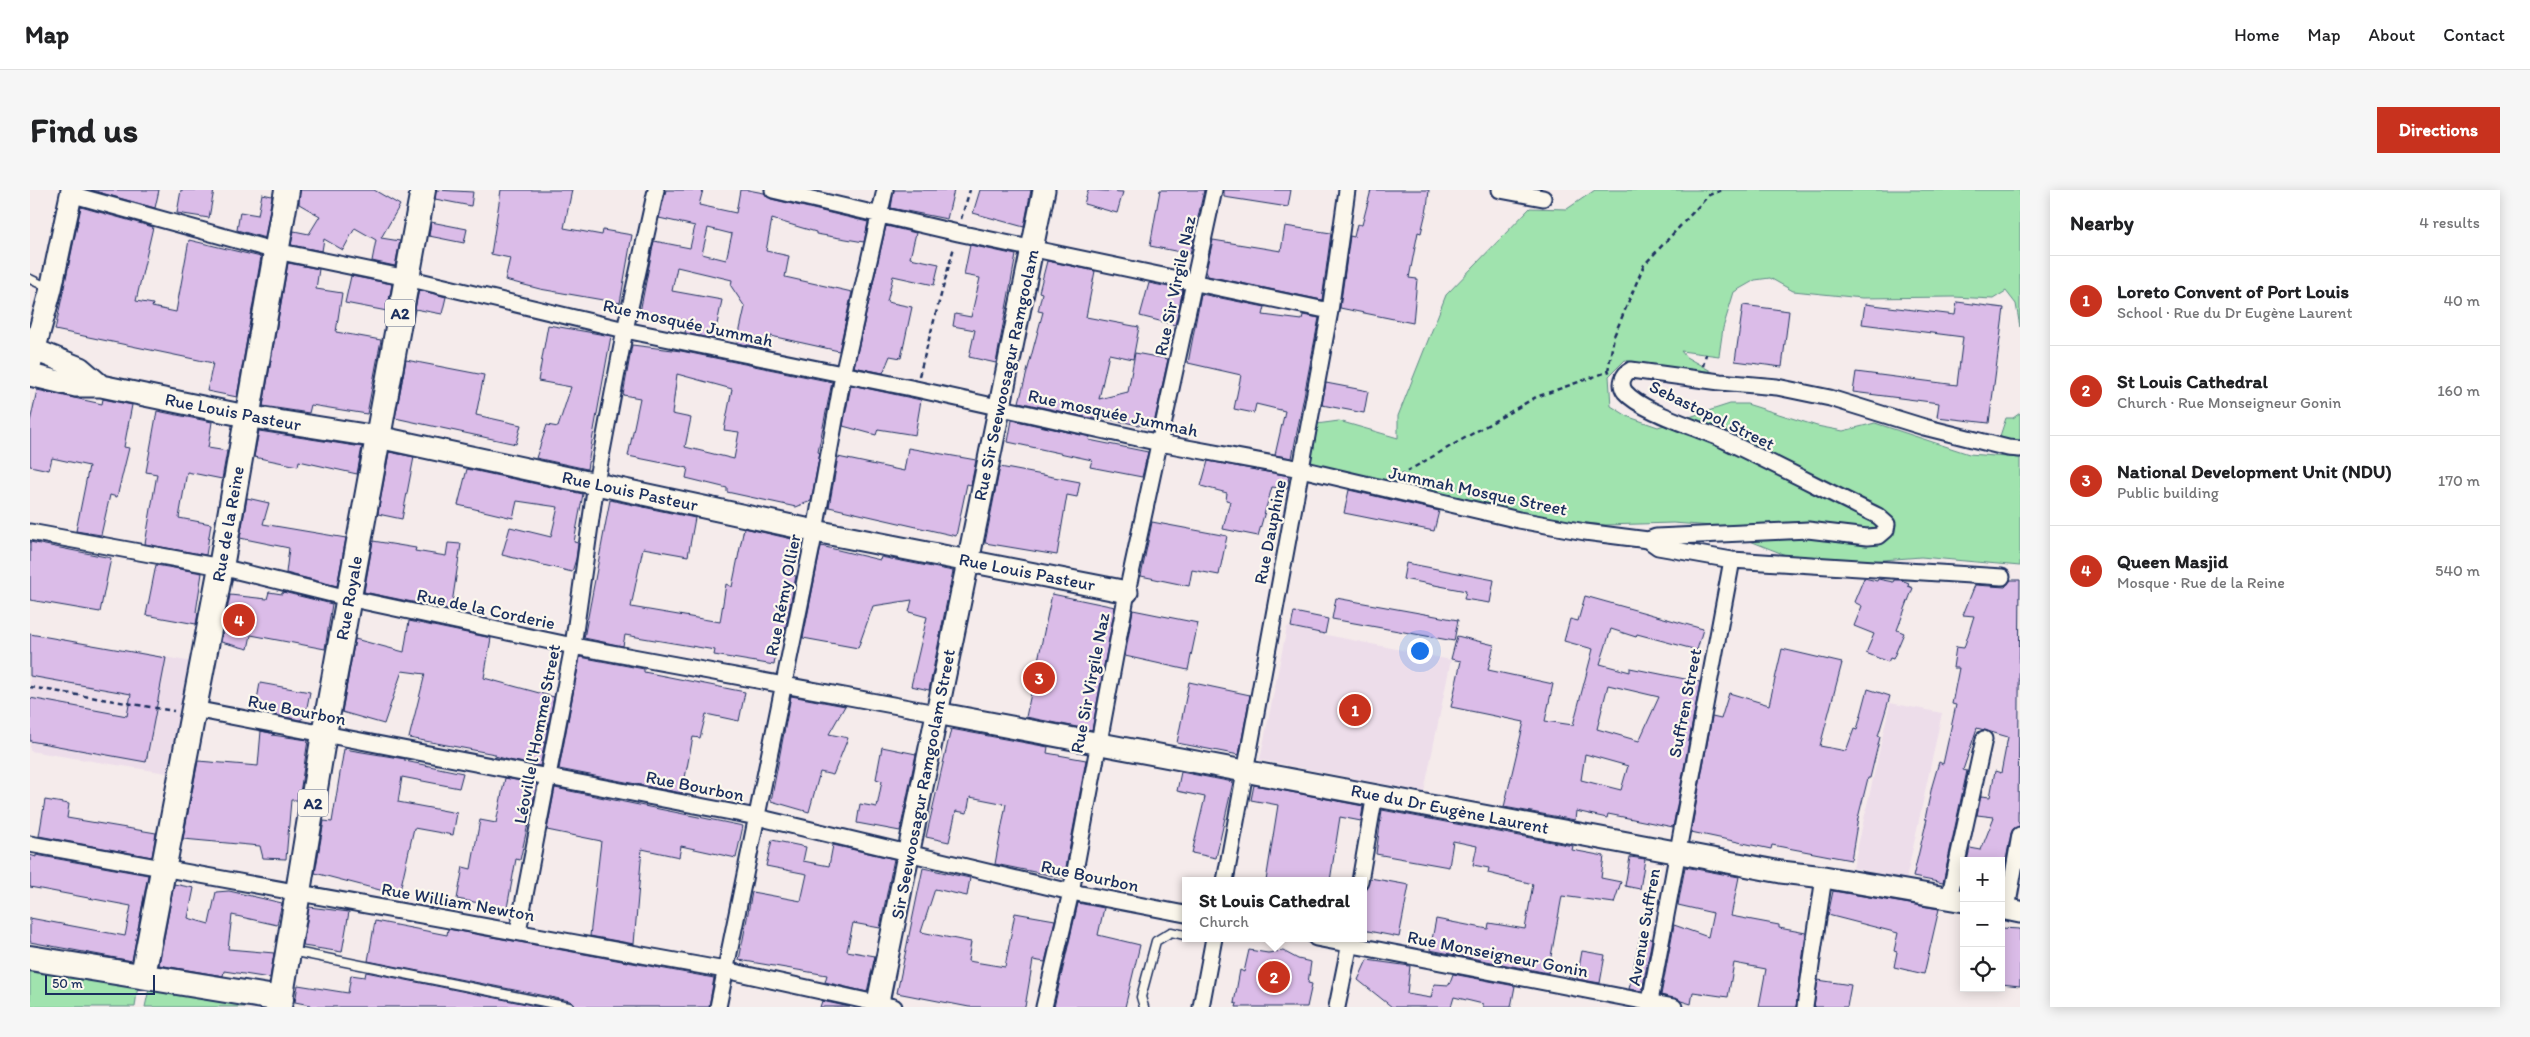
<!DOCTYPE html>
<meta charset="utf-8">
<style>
body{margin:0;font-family:Itim,sans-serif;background:#f6f6f6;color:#202124}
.controls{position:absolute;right:15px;bottom:15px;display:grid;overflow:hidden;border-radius:0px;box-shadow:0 2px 12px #0003}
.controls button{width:45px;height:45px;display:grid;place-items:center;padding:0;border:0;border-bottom:1px solid #e0e0e0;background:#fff;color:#202124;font:25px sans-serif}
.scale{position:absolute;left:15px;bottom:12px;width:110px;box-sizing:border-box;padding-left:5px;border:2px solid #1b2f5e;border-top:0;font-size:14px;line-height:18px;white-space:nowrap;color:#1b2f5e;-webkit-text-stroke:4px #fbf7ec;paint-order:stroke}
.you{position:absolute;left:1389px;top:460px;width:18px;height:18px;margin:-12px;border:4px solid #fff;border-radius:50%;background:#1a73e8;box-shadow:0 0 0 8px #1a73e833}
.badge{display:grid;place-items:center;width:32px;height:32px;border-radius:50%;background:#c8321e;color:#fff;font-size:16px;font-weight:700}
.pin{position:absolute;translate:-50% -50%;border:2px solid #fff;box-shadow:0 1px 5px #0006}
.popup{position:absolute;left:1152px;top:687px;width:185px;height:65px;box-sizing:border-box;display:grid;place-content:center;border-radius:0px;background:#fff;filter:drop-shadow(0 1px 4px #0005);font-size:16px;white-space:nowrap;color:#757577}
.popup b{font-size:19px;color:#202124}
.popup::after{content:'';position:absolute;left:50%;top:100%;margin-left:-10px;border:10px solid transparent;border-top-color:#fff}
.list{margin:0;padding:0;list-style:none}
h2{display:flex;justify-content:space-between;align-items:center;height:65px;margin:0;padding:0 20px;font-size:21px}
h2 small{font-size:16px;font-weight:400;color:#757577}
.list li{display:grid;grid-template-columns:32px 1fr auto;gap:15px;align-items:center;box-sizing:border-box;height:90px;padding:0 20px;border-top:1px solid #e0e0e0}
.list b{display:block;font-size:19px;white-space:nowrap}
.list p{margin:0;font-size:16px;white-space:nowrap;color:#757577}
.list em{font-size:16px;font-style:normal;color:#757577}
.icon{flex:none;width:28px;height:28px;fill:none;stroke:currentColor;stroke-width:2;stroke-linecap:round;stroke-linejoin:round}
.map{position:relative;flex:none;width:1990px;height:817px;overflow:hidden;border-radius:0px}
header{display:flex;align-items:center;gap:30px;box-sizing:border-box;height:70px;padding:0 25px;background:#fff;border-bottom:1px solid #e0e0e0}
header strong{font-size:24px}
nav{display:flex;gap:28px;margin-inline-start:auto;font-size:18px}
.intro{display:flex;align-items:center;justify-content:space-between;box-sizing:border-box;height:120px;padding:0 30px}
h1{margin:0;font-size:35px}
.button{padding:12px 22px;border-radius:0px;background:#c8321e;color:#fff;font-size:18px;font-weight:700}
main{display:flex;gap:30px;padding:0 30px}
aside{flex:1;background:#fff;border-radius:0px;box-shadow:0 2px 12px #0003}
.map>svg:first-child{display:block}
.built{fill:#edddea}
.green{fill:#a0e3ae;stroke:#5e8986}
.building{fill:#dbbce8;stroke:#1b2f5e;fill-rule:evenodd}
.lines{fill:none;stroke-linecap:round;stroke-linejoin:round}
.lane-casing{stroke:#1b2f5e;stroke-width:11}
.street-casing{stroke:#1b2f5e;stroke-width:19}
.secondary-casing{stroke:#1b2f5e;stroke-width:25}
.primary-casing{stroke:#1b2f5e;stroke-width:28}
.path{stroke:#1b2f5e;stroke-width:2.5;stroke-dasharray:5 4;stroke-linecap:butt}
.lane{stroke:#fbf7ec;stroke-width:8}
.street{stroke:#fbf7ec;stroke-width:15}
.secondary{stroke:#fbf7ec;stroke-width:21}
.primary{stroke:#fbf7ec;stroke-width:24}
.labels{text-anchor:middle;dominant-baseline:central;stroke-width:4.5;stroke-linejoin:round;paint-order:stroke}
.shield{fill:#fbf7ec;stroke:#5e6b89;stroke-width:1}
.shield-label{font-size:16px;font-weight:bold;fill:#1b2f5e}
.street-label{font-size:18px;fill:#1b2f5e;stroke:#fbf7ec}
</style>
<header>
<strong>Map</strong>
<nav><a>Home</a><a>Map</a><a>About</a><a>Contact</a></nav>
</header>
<div class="intro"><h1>Find us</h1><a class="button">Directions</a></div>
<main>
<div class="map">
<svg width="1990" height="817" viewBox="0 0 1990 817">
<rect width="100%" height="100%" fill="#f5ebeb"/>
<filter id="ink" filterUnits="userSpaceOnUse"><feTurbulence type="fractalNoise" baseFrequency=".02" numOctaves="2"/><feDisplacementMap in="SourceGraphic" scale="10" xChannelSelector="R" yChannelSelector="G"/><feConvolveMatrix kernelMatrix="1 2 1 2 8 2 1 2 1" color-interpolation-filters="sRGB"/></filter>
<g filter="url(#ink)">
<path class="built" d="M1257 437 1421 470 1394 602 1230 570Z
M0 444 163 472 143 584 0 561Z
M1860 513 1912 523 1876 690 1823 678Z"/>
<path class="green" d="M1565 0H1990V137L1986 114 1976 101 1963 109 1924 107 1832 108 1763 101 1740 88 1725 90 1704 102 1693 138 1689 166 1651 161 1656 167 1688 185 1629 178 1595 170 1579 186 1581 216 1599 227 1628 237 1700 214H1717L1787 236 1813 241 1845 233 1939 264 1990 268V376L1891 367 1827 372 1758 366 1682 336 1643 333 1575 335 1492 326 1292 281 1280 270 1279 235 1309 231 1368 248V226L1416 105 1500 18 1537 19Z
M1990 223V253L1976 251 1970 246 1976 228H1983Z
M0 771 109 787 105 817H0Z
M121 790 238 817H115Z"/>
<path class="building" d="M61 0H129L125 18Z
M151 0H184L179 28 147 23Z
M270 0H344L370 15 351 48 370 51 365 76 342 71 346 50 325 38 313 60 294 49 292 61 261 55 264 41 279 44 290 26 269 14Z
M406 0 443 2 441 16 405 9Z
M471 0H542L534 38 572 45 573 40 602 45 590 113 510 99 475 90 480 68 461 64Z
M636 0H673L669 15 706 23 710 0H718L734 3 741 9 838 32 834 52 786 44V42L742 29 736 61 759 66 755 87 822 102 809 161 741 146 738 159 707 153 715 117 701 96 702 90 647 77 642 101 692 110 684 149 655 143 657 131 610 122 624 51 660 58 665 36 629 28ZM678 38 702 44 696 70 672 64Z
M864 0H924L917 29 861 18Z
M950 0H1001L994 37 943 23Z
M1058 0 1093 2 1087 23 1054 14Z
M1130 0H1174L1160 64 1120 56Z
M1194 0H1261L1258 17 1194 7Z
M1341 0H1399L1397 18 1391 43 1388 42 1379 88 1387 89 1383 133 1310 118 1320 46 1324 47 1327 34 1332 35Z
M232 4 242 6 235 48 207 40 210 22 228 25Z
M51 17 123 37 106 111 123 114 122 117 146 122 159 50 231 67 207 207 177 201 183 173 25 140Z
M401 32 437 39 434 53 399 46Z
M856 36 886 43 880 68 909 74 904 95 863 86 857 112 882 117 871 168 860 166 853 183 824 177Z
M1255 36 1301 43 1292 110 1178 86 1176 81 1183 50 1251 61Z
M940 55 986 65 966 173 939 167 945 140 923 136 925 124 941 127 950 88 934 85Z
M1017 71 1065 81 1056 127 1109 137 1103 169 1079 164 1069 209 1098 202 1105 163 1138 169 1123 238 1064 226V229L989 212 1013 122 1008 121 1012 103 1009 102Z
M258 73 289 79 286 99 312 103 306 142 351 150 337 224 281 215 279 223 233 216Z
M321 86 362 94 357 121 315 113Z
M1119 93 1153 100 1145 135 1110 126Z
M389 100 416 107 412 124 385 119Z
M1171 104 1235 117 1233 125 1272 130 1273 125 1289 128 1262 268 1245 265 1255 221 1226 214 1224 223 1204 219 1211 185 1158 173Z
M1927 112 1974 118 1959 233 1907 227 1909 213 1823 202 1826 182 1927 195 1933 147 1832 134 1835 114 1925 125Z
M1713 115 1759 121 1752 177 1705 171Z
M518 135 581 146 557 279 506 268 517 235 528 237 541 197 508 191Z
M602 155 651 161 802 192 788 262 790 263 781 311 766 317 697 302V298L656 288 658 278 598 266 610 208 593 205ZM647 184 702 199 694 240 709 242 704 269 655 257 661 228 642 224Z
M376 170 454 185 446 225 491 235 486 254 365 228Z
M1296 193 1338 201 1334 223 1292 215Z
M821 195 891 210 885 245 848 239 846 245 813 236Z
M7 200 72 214 73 209 102 215 94 257 99 258 87 307 80 305 71 345 46 341 59 276 22 268 19 280 0 276V232Z
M127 221 182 232 178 258 197 261 192 289 157 282 149 328 181 334 176 365 115 354 127 284 116 282Z
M982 230 1060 247 1059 250 1118 262 1112 287 1060 277 1062 270 978 252Z
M229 241 332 257 327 284 269 271 268 276 224 267Z
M878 258 946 270 941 295 937 294 926 346 799 317 808 267 874 281Z
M359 262 384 267 372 329 348 324Z
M1178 271 1259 286 1257 299 1242 297 1228 346 1193 339 1200 311 1196 310 1197 303 1171 296Z
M970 277 1050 292 1047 307 1037 305 1027 365 955 353Z
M437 279 553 304 544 352 548 353 546 369 542 382 472 365 480 337 521 347 528 317 487 311 483 328 428 315Z
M1319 300 1409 321 1404 341 1314 323Z
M217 308 239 313 233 334 316 348 307 396 256 383 259 358 210 348Z
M580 310 665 328 658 366 613 358 601 417 690 432 696 394 702 397 714 338 766 350 759 384 766 386 754 445 749 444 744 475 684 465 685 460 595 445 593 456 554 448Z
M1122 332 1197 346 1189 385 1162 380 1159 396 1111 386Z
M343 351 386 358 385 361 416 366 418 353 431 354 421 420 334 402Z
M0 352 81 368 70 422 0 410Z
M791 356 850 370 851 367 923 381 899 500 881 496 897 427 879 422 882 410 843 416 828 458 773 448Z
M1376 373 1464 390 1460 413 1434 409 1436 401 1373 389Z
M126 375 172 383 166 422 168 423 166 434 116 425Z
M1834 388 1847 391 1848 389 1863 392 1864 390H1871L1879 393 1878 396 1883 398 1867 440 1874 443 1863 469 1860 468 1858 472 1836 463 1844 444 1824 436 1832 416 1824 412Z
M1981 390H1990L1988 631 1990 636 1983 639 1981 643 1973 686H1971V671H1937L1940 658 1951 660 1964 627 1947 625 1951 606 1960 607 1965 581 1971 583 1978 547 1947 538 1933 580 1937 581 1913 693 1883 687 1897 629H1895L1902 596 1909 572 1913 574 1926 515 1922 514 1929 478H1923L1926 457 1934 458 1944 426 1933 425 1945 395 1975 397Z
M239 402 252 404 253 402 302 414 295 459 221 445 218 459 191 452 200 405 237 409Z
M1022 404 1085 417 1062 540 996 527Z
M1555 406 1673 439 1667 460 1607 444 1606 447 1581 439 1570 474 1600 482V478L1670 492 1643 637 1578 624 1577 628 1546 621 1545 630 1474 617 1494 532 1421 517 1431 471 1421 469 1427 446 1464 455 1458 480 1523 494 1515 531 1543 535 1563 459 1534 451 1540 429 1548 431ZM1578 495 1629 507 1609 551 1567 539ZM1555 564 1598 576 1591 600 1551 590Z
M1306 408 1428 430 1424 451 1302 429Z
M1103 420 1168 433 1158 480 1095 466Z
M1264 422 1298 429 1295 444 1261 437Z
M379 431 461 448 454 488 524 507 510 576 479 570 465 566V564L379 548 395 484 372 481 354 534 312 522 325 449 374 462Z
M0 444 136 468 116 572 0 551V508L97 526 101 504 0 486Z
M1752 459 1812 473 1790 556 1816 561 1824 539 1827 540 1838 499 1860 506 1848 546 1850 547 1840 588H1838L1828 628 1821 670 1742 655 1741 659 1661 642 1682 527 1691 529 1699 503 1739 515Z
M550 467 614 479V482L715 502 709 531 676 524 670 548 663 547 652 603 529 579Z
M1159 492 1220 505 1209 565 1147 553Z
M230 493 280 502 275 527 270 530 225 521Z
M761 506 815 516 799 544 818 548 803 585 790 582 779 622 741 611Z
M921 539 1018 557 1017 563 1056 570 1034 688 965 674 976 614 940 607 937 623 926 621 919 652 896 647Z
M231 541 245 544 242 545 278 550 269 610H261L256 669 233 668 230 656 153 649 168 571 228 576Z
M852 557 886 564 870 641 827 633 830 614 847 617 852 591 846 589Z
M314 559 375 569V571L433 583 429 598 372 587 368 612 427 623 423 645 384 638 369 705 285 683 294 631 302 632Z
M1151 582 1203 592 1186 668 1162 663 1175 607 1147 601Z
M475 588 507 594 490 670 486 669 477 718 427 709 433 677 441 679 450 630 466 633Z
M1224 595 1333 616 1331 631 1310 627 1300 691H1236L1248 615 1221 610Z
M525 598 713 636 706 668 651 656 649 667 612 659 604 754 560 746 571 651 517 640Z
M15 610 39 614 37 628 126 643 122 667 9 646Z
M1352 620 1543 656 1542 660 1574 666 1571 688 1591 692 1584 713 1532 706 1518 783 1400 760 1406 729 1458 739 1459 733 1495 739 1503 694 1458 683 1459 678 1443 675 1447 656 1423 651 1419 677 1346 664Z
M742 650 776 657 773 671 799 676 803 655 864 669 850 738 823 733 817 761 845 766 837 802 795 792 797 785 709 770 722 702 771 711 777 684 736 676Z
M0 665 6 667V665L118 685 102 771 0 752V728L95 746 101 716 0 697Z
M1600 667 1615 669 1610 699 1595 696Z
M1655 677 1709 687 1701 726 1749 735V738L1776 743 1766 817H1729L1736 779 1704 773 1698 807 1663 802 1661 814 1631 805 1644 735 1678 747 1683 723 1648 715Z
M893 678 940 688 937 706 905 699 891 742 941 752 938 771 975 777 985 723 1025 730 1015 772 1003 770 995 817H939L867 803Z
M1340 688 1379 695 1369 747 1333 740V705Z
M144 694 164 698 158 728 179 734 186 702 199 701 252 713 247 735 202 725 198 759 244 763 240 788 194 781 193 786 129 775Z
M1803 701 1909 719 1894 784 1864 777 1867 762 1864 761 1868 743 1798 725Z
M1048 713 1074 718 1068 745 1110 755 1095 817H1024Z
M279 717 319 722 312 762 273 756Z
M345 731 417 745 418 739 684 788 679 817H545L540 811 338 771Z
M1971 738 1990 739V796L1971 794Z
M1610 747 1622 749 1612 801 1599 799Z
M1219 760 1238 763 1253 761 1268 769 1281 772 1278 793 1282 794 1277 817H1206L1207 814 1204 813 1210 780 1214 782Z
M1552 761 1575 765 1570 793 1547 789Z
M1337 770 1380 776 1377 804 1401 808 1404 794 1419 795 1423 784 1485 796 1481 817H1453V814L1424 807 1421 817H1362L1328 790Z
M336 782 511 817H280V815L265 812 268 795 318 803 321 785 335 787Z
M1788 790 1821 795 1817 817H1784Z
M792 811 820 817H790Z"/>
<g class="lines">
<g class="lane-casing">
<path id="lane" d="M0 89 19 98
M261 761 539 817
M1114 817 1111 807 1126 751 1141 742 1155 745"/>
</g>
<g class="street-casing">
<path id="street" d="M743 0 928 43 1300 121
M1470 0 1513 8
M40 4 246 61 377 88 595 140 886 199 1130 253 1271 279 1489 330 1555 342 1618 350 1626 347 1778 340 1837 347 1849 346 1856 340 1857 334 1848 326C1797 301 1746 275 1694 250 1669 238 1612 222 1595 202 1589 194 1593 184 1601 180L1690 192 1747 197 1800 208 1894 237 1978 258 1990 259
M0 342 191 377 318 408 543 456 906 523
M1618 350 1628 357 1702 370 1972 387
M164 519 727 627 1041 702 1155 724
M0 654 695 780 864 817
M1195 691 1300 121 1317 0
M1330 691 1345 604
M1919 709 1954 549
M1977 719 1990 645
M488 741 543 456 566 293 595 140 626 0
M1286 748 1644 817
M688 817 785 341 813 185 855 0
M1014 817 1041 702 1097 402 1184 0
M1171 817 1184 748
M1307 817 1321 748
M1619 817 1702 370
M1775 817 1794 687"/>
</g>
<g class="secondary-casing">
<path id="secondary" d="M0 158 50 178 71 196
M0 176 21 99 42 0
M0 185 46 196H71L216 226 348 247 785 341 1097 402
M906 523 1751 682 1794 687 1934 711
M1971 718 1990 722
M847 817 1014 0"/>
</g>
<g class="primary-casing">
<path id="primary" d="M0 768 251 809
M113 785 191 377 257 0
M249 817 294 544 393 0"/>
</g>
<path class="path" d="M931 29 940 0
M1673 176 1676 164
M1578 181 1584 146 1614 75 1679 5 1693 0
M889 186 924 57
M1369 286 1506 207 1580 181
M0 497 144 521"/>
<use href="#lane" class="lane"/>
<use href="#street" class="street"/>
<use href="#secondary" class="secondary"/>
<use href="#primary" class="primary"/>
</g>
</g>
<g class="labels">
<g class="shield">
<rect x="355" y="109.5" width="30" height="27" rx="4"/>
<rect x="268" y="599.5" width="30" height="27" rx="4"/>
</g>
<g class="shield-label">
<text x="370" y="123">A2</text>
<text x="283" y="613">A2</text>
</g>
<g class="street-label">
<text transform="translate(1145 96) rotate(-78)">Rue Sir Virgile Naz</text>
<text transform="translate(658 133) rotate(12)">Rue mosquée Jummah</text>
<text transform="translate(976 185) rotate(-78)">Rue Sir Seewoosagur Ramgoolam</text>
<text transform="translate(203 222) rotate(11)">Rue Louis Pasteur</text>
<text transform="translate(1083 223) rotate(12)">Rue mosquée Jummah</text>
<text transform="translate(1682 225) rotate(26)">Sebastopol Street</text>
<text transform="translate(600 301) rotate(12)">Rue Louis Pasteur</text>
<text transform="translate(1448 301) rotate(12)">Jummah Mosque Street</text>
<text transform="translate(198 334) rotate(-80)">Rue de la Reine</text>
<text transform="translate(1240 342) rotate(-79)">Rue Dauphine</text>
<text transform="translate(997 382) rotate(11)">Rue Louis Pasteur</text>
<text transform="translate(753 405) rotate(-79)">Rue Rémy Ollier</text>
<text transform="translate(319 408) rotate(-80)">Rue Royale</text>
<text transform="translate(456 419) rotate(12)">Rue de la Corderie</text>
<text transform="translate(1060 493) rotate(-79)">Rue Sir Virgile Naz</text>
<text transform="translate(1655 513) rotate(-79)">Suffren Street</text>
<text transform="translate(267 520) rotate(11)">Rue Bourbon</text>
<text transform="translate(507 544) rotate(-79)">Léoville l'Homme Street</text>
<text transform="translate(893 594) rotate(-79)">Sir Seewoosagur Ramgoolam Street</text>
<text transform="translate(665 596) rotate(11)">Rue Bourbon</text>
<text transform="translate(1420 619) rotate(11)">Rue du Dr Eugène Laurent</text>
<text transform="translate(1060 686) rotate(12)">Rue Bourbon</text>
<text transform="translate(428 712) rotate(10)">Rue William Newton</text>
<text transform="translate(1614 737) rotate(-80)">Avenue Suffren</text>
<text transform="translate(1468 764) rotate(11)">Rue Monseigneur Gonin</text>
</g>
</g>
</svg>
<div class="controls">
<button>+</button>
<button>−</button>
<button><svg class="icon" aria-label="locate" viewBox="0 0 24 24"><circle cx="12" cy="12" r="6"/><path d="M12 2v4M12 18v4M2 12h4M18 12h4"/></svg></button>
</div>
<div class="scale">50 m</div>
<div class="you"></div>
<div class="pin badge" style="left:1325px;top:520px">1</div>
<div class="pin badge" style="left:1244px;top:787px">2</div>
<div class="popup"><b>St Louis Cathedral</b>Church</div>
<div class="pin badge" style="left:1009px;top:488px">3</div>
<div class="pin badge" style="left:209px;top:430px">4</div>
</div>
<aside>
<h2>Nearby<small>4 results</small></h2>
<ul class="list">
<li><span class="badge">1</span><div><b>Loreto Convent of Port Louis</b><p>School · Rue du Dr Eugène Laurent</p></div><em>40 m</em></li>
<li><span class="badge">2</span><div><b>St Louis Cathedral</b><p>Church · Rue Monseigneur Gonin</p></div><em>160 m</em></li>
<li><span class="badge">3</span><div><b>National Development Unit (NDU)</b><p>Public building</p></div><em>170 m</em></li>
<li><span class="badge">4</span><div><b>Queen Masjid</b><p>Mosque · Rue de la Reine</p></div><em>540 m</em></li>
</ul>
</aside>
</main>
